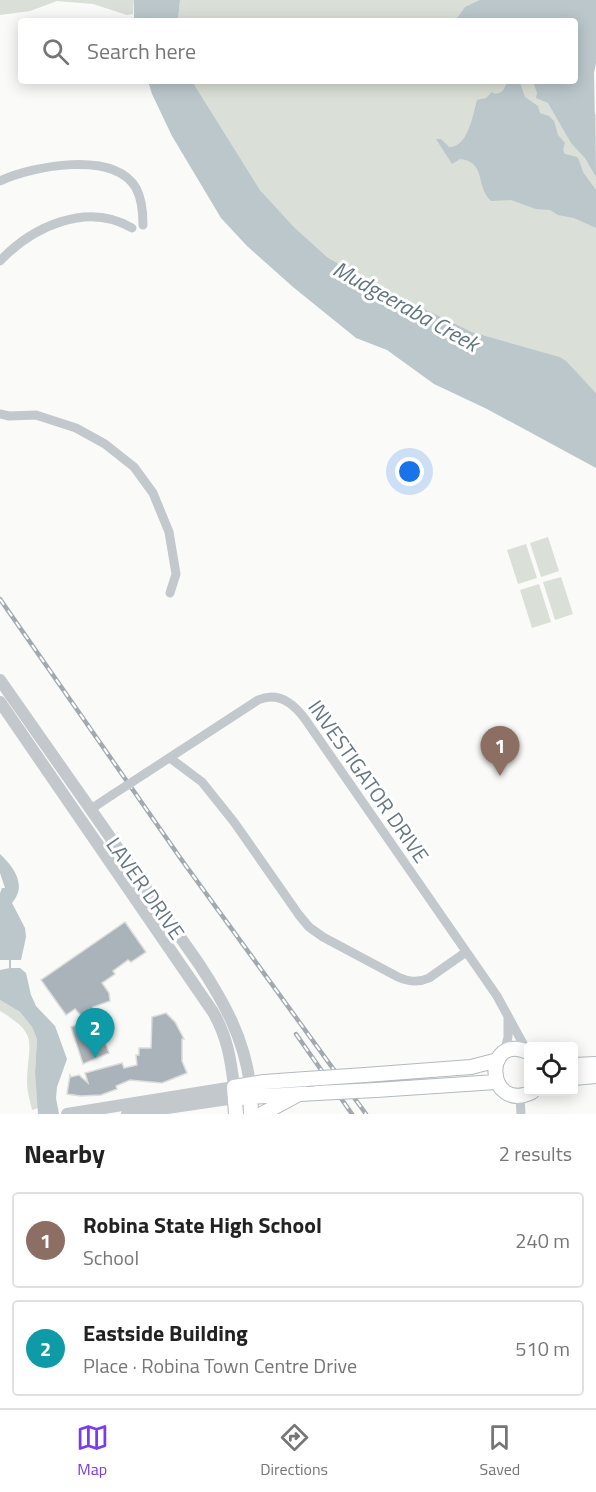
<!DOCTYPE html>
<meta charset="utf-8">
<style>
body{margin:0;font-family:"Titillium Web",sans-serif;background:#f6f6f6;color:#222}
.controls{position:absolute;right:18px;bottom:18px;display:grid;overflow:hidden;border-radius:6px;box-shadow:0 3px 15px #0003}
.controls button{width:54px;height:54px;display:grid;place-items:center;padding:0;border:0;border-bottom:2px solid #e0e0e0;background:#fff;color:#222;font:30px sans-serif}
.you{position:absolute;left:410px;top:472px;width:21px;height:21px;margin:-15px;border:4px solid #fff;border-radius:50%;background:#1a73e8;box-shadow:0 0 0 9px #1a73e833}
.badge{display:grid;place-items:center;width:39px;height:39px;border-radius:50%;background:#7c3aed;color:#fff;font-size:20px;font-weight:700}
.pin{position:absolute;translate:-50% -50px;filter:drop-shadow(0 2px 3px #0008)}
.pin::after{content:'';position:absolute;top:32px;width:21px;height:18px;background:inherit;clip-path:polygon(0 0,100% 0,50% 100%)}
.list{margin:0;padding:0;list-style:none}
h2{display:flex;justify-content:space-between;align-items:center;height:78px;margin:0;padding:0 24px;font-size:26px}
h2 small{font-size:20px;font-weight:400;color:#767676}
.list li{display:grid;grid-template-columns:39px 1fr auto;gap:18px;align-items:center;box-sizing:border-box;height:96px;margin:0 12px 12px;padding:0 12px;border:2px solid #e0e0e0;border-radius:6px}
.list b{display:block;font-size:22px;white-space:nowrap}
.list p{margin:0;font-size:20px;white-space:nowrap;color:#767676}
.list em{font-size:20px;font-style:normal;color:#767676}
.icon{flex:none;width:33px;height:33px;fill:none;stroke:currentColor;stroke-width:2;stroke-linecap:round;stroke-linejoin:round}
.map{position:relative;flex:none;width:596px;height:1114px;overflow:hidden}
.search{position:absolute;background:#fff;box-shadow:0 3px 15px #0003;left:18px;right:18px;top:18px;height:66px;display:flex;align-items:center;gap:15px;box-sizing:border-box;padding:0 21px;border-radius:6px;color:#767676;font-size:22px}
.sheet{height:294px;background:#fff}
nav{display:flex;justify-content:space-around;align-items:center;box-sizing:border-box;height:84px;border-top:2px solid #e0e0e0;background:#fff;font-size:16px;color:#767676}
nav a{display:grid;justify-items:center;gap:3px}
nav .on{color:#7c3aed}
.map>svg:first-child{display:block}
.green{fill:#dadfd7}
.water{fill:#bbc7cb}
.lines{fill:none;stroke-linecap:round;stroke-linejoin:round}
.stream{stroke:#bbc7cb;stroke-width:2}
.building{fill:#aab3b9;stroke:#dcdcda;stroke-width:1.5}
.secondary-casing{stroke:#b3babf;stroke-width:16}
.minor{stroke:#c3c8cc;stroke-width:9}
.tertiary{stroke:#c3c8cc;stroke-width:12}
.secondary{stroke:#fff;stroke-width:14}
.rail-casing{stroke:#a2aab0;stroke-width:4.5}
.rail{stroke:#fff;stroke-width:2;stroke-dasharray:7;stroke-linecap:butt}
.secondary-bridge-casing{stroke:#b3babf;stroke-width:16;stroke-linecap:butt}
.minor-bridge{stroke:#c3c8cc;stroke-width:9}
.secondary-bridge{stroke:#fff;stroke-width:14}
.labels{text-anchor:middle;dominant-baseline:central;stroke-width:6;stroke-linejoin:round;paint-order:stroke}
.street-label{font-size:21px;fill:#657683;stroke:#fff}
.water-label{font-size:22px;font-style:italic;fill:#60757c;stroke:#fff}
</style>
<div class="map">
<svg width="596" height="1114" viewBox="0 0 596 1114">
<rect width="100%" height="100%" fill="#fafaf8"/>
<path class="green" d="M0 0H134L133 14 127 15 93 4 57 1 30 11 0 15Z
M180 0H596L575 21H178Z
M192 81H573L596 115V393L560 357 472 332 369 282 327 257 294 227 260 190Z
M548 537 559 571 541 577 530 543Z
M526 544 537 578 518 584 507 550Z
M561 577 573 614 555 620 543 582Z
M539 584 551 622 532 628 520 590Z
M0 1000 20 1012 32 1027 37 1039 35 1073 38 1108 32 1110C30 1101 27 1091 27 1082 28 1041 40 1035 0 1011Z"/>
<path class="water" d="M134 0H180L178 21H134Z
M480 0H596V63L594 73 596 177 585 158 571 143 548 103 536 98 537 93 533 81H575V21H455L465 7Z
M148 81H192L260 190 294 227 327 257 369 282 472 332 560 357 566 361 596 393V468L487 409 434 384 387 350 356 338 293 287 247 246 221 218 172 136 152 94Z
M513 81 520 82 525 97 538 106 540 113 549 116 554 121 558 135 565 143 563 150 565 154 577 157 579 160 583 172 596 190V228L574 218 558 215 550 210 536 209 511 200 491 201C475 186 487 162 460 159L452 164 436 139H441L449 147C468 148 473 114 477 100L486 98 492 92 495 94C503 93 504 89 507 83Z
M0 854C10 863 24 880 17 895 16 898 14 900 12 903L25 928 26 937 21 960H0V893L2 888H5L0 873Z
M10 968H20L26 973 31 995 36 1006 55 1026 67 1059 57 1087 56 1098 59 1114H38L35 1073 37 1039 32 1027 20 1012 0 1000V970Z"/>
<g class="lines">
<path class="stream" d="M10 968V959"/>
</g>
<path class="building" d="M125 922 146 952 131 962 128 960 113 971 115 974 102 983 109 993 110 1001 93 1007 109 1053 83 1064 71 1027 86 1021 75 1009 66 1015 41 980Z
M166 1013 175 1022 184 1039H182V1061L187 1073 162 1083 130 1080 116 1086 117 1089 101 1095 81 1096 67 1094 70 1075 71 1077 79 1075 88 1083 85 1073 122 1063 124 1068 137 1065 136 1055H139V1048H151L152 1017Z"/>
<g class="lines">
<g class="secondary-casing">
<path id="secondary" d="M528 1052C482 1032 486 1114 532 1092
M574 1065 596 1064
M365 1075 471 1067 498 1060
M574 1078 596 1076
M250 1089 251 1114
M376 1090 496 1082
M235 1098 317 1093
M236 1114 234 1087 264 1082 306 1079
M262 1114 297 1095"/>
</g>
<path class="minor" d="M0 181C32 166 114 150 136 188 142 199 143 213 143 225
M0 261C32 227 87 201 132 228
M0 414 9 416 36 415 76 428 105 444 134 467 153 493 169 532 176 574 170 593
M170 758 202 782 234 822 299 915 309 927 323 937 398 977C409 982 418 983 429 978L466 952
M146 773 258 700C278 691 294 704 305 719L497 996 527 1051
M91 809 112 795
M504 1053 508 1037V1017
M520 1096 521 1114"/>
<path class="tertiary" d="M0 680 199 964C224 1002 244 1038 250 1084
M0 702 213 1012C227 1036 231 1060 234 1087L67 1114
M127 1114 235 1098"/>
<use href="#secondary" class="secondary"/>
<g class="rail-casing">
<path id="rail" d="M0 599 181 859 366 1114
M296 1034 352 1114"/>
</g>
<use href="#rail" class="rail"/>
<g class="secondary-bridge-casing">
<path id="secondary-bridge" d="M306 1079 365 1075
M317 1093 376 1090"/>
</g>
<path class="minor-bridge" d="M112 795 146 773"/>
<use href="#secondary-bridge" class="secondary-bridge"/>
</g>
<g class="labels">
<g class="street-label">
<text transform="translate(369 781) rotate(55)">INVESTIGATOR DRIVE</text>
<text transform="translate(146 888) rotate(55)">LAVER DRIVE</text>
</g>
<g class="water-label">
<text transform="translate(406 306) rotate(29)">Mudgeeraba Creek</text>
</g>
</g>
</svg>
<div class="controls">
<button><svg class="icon" aria-label="locate" viewBox="0 0 24 24"><circle cx="12" cy="12" r="6"/><path d="M12 2v4M12 18v4M2 12h4M18 12h4"/></svg></button>
</div>
<div class="you"></div>
<div class="pin badge" style="left:500px;top:776px;background:#8d6e63">1</div>
<div class="pin badge" style="left:95px;top:1058px;background:#0f9aa8">2</div>
<div class="search"><svg class="icon" aria-label="search" viewBox="0 0 24 24"><circle cx="10" cy="10" r="6"/><path d="M15 15l6 6"/></svg>Search here</div>
</div>
<section class="sheet">
<h2>Nearby<small>2 results</small></h2>
<ul class="list">
<li><span class="badge" style="background:#8d6e63">1</span><div><b>Robina State High School</b><p>School</p></div><em>240 m</em></li>
<li><span class="badge" style="background:#0f9aa8">2</span><div><b>Eastside Building</b><p>Place · Robina Town Centre Drive</p></div><em>510 m</em></li>
</ul>
</section>
<nav>
<a class="on"><svg class="icon" aria-label="map" viewBox="0 0 24 24"><path d="M3 6l6-2 6 2 6-2v14l-6 2-6-2-6 2zM9 4v14M15 6v14"/></svg>Map</a>
<a><svg class="icon" aria-label="directions" viewBox="0 0 24 24"><path d="M12 3l9 9-9 9-9-9zM9 14v-3h6M13 9l2 2-2 2"/></svg>Directions</a>
<a><svg class="icon" aria-label="saved" viewBox="0 0 24 24"><path d="M7 4h10v16l-5-4-5 4z"/></svg>Saved</a>
</nav>
